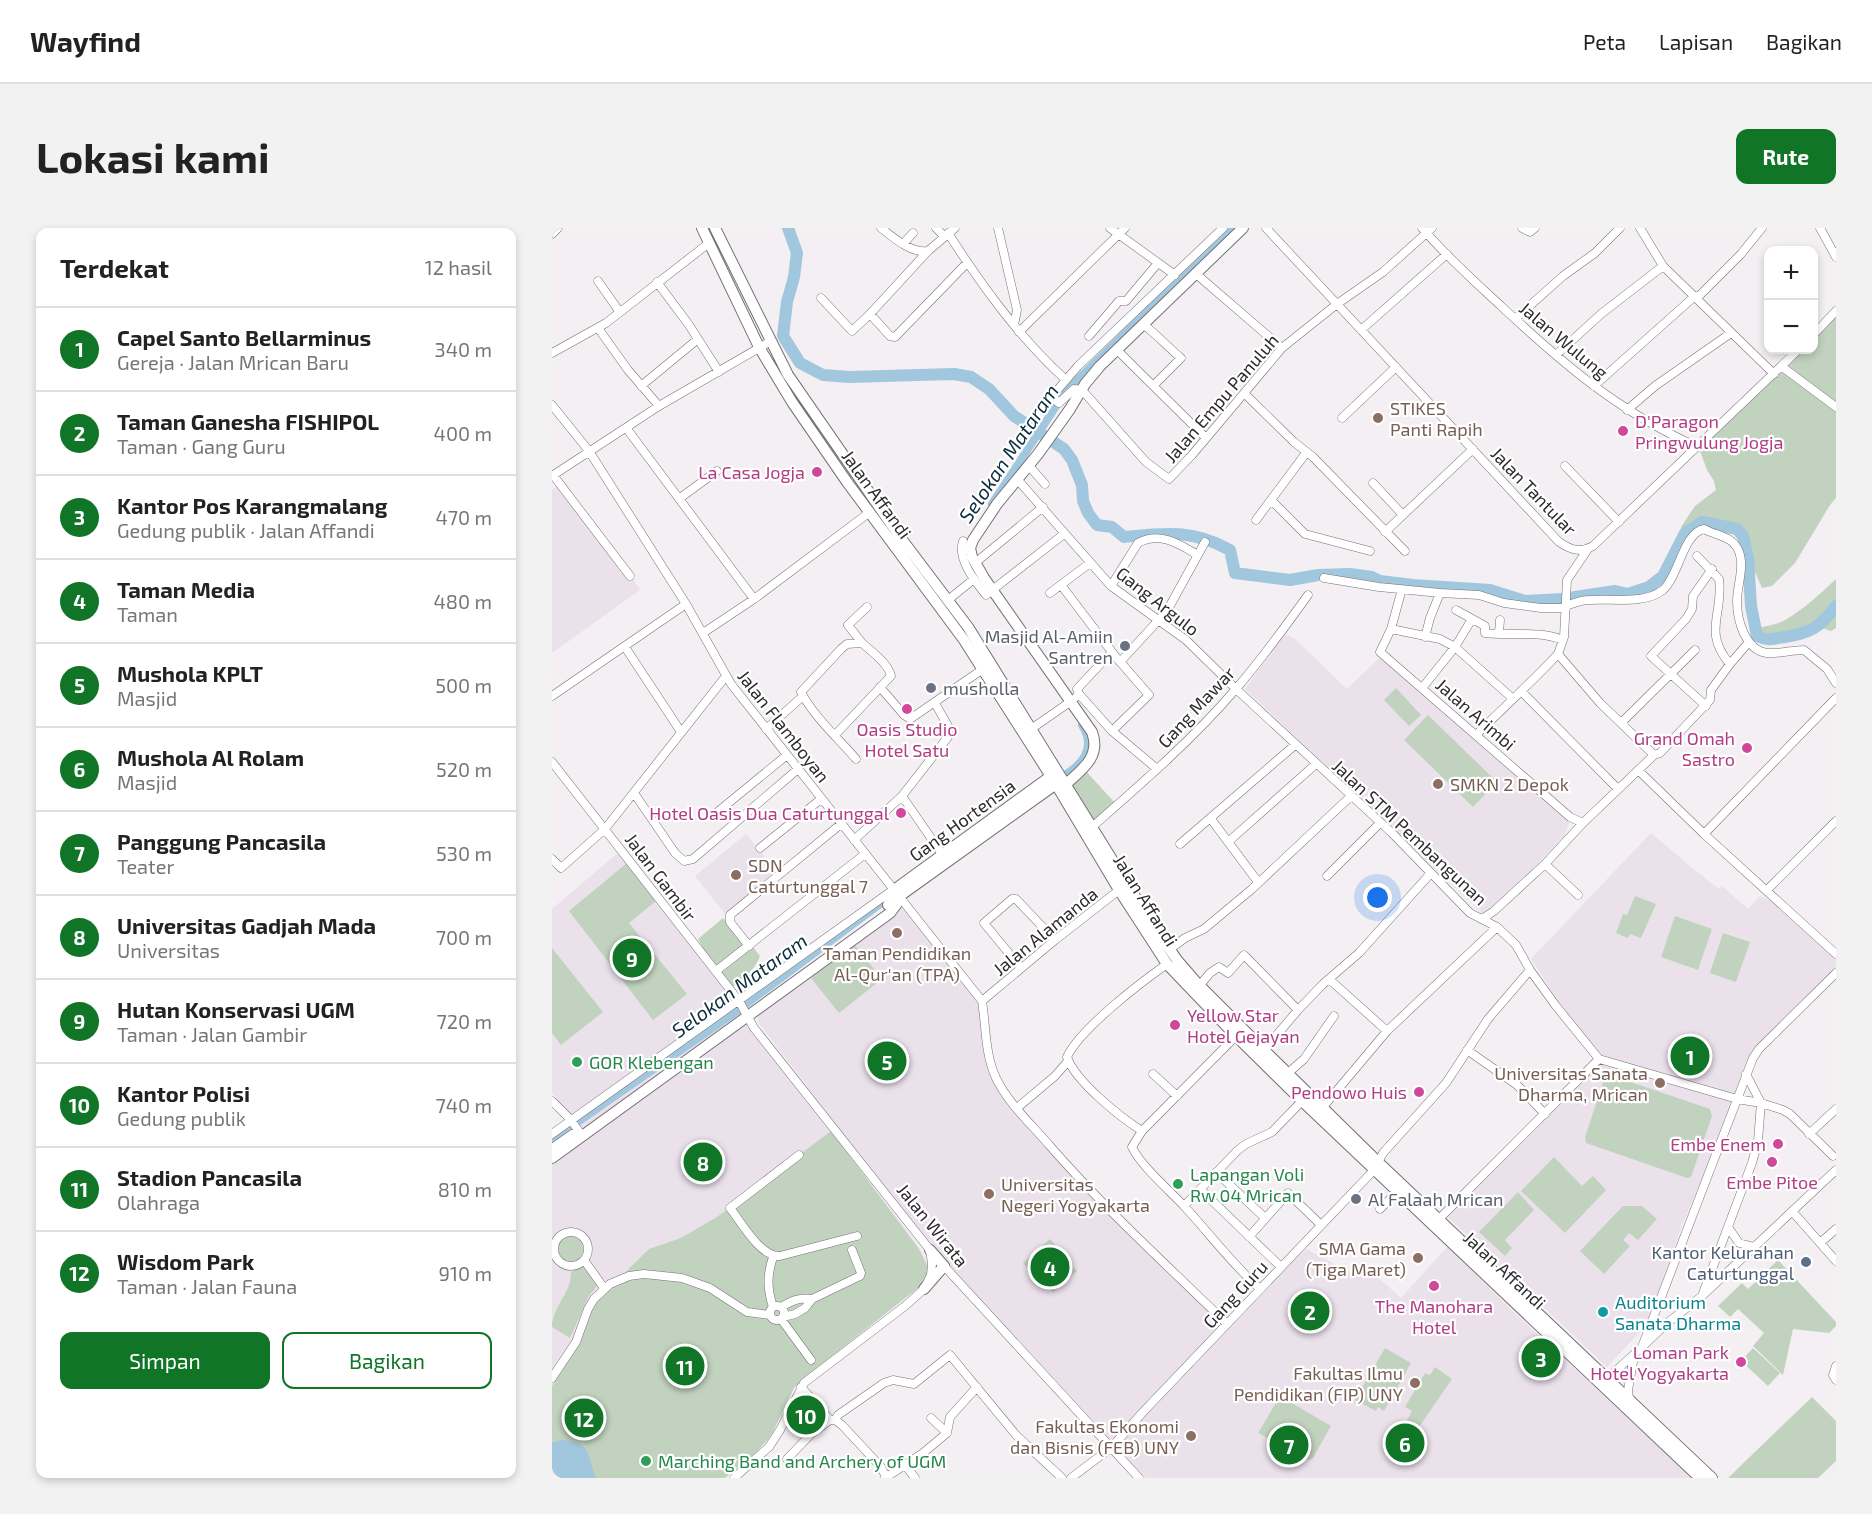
<!DOCTYPE html>
<html lang="id">
<meta charset="utf-8">
<style>
body{margin:0;font-family:"Exo 2",sans-serif;background:#f2f2f2;color:#222}
.controls{position:absolute;right:18px;top:18px;display:grid;overflow:hidden;border-radius:12px;box-shadow:0 3px 9px #0003}
.controls button{width:54px;height:54px;display:grid;place-items:center;padding:0;border:0;border-bottom:2px solid #e0e0e0;background:#fff;color:#222;font:30px sans-serif}
.you{position:absolute;left:826px;top:670px;width:21px;height:21px;margin:-15px;border:4px solid #fff;border-radius:50%;background:#1a73e8;box-shadow:0 0 0 9px #1a73e833}
.badge{display:grid;place-items:center;width:39px;height:39px;border-radius:50%;background:#107526;color:#fff;font-size:20px;font-weight:700}
.pin{position:absolute;translate:-50% -50%;border:3px solid #fff;box-shadow:0 2px 6px #0006}
.list{margin:0;padding:0;list-style:none}
h2{display:flex;justify-content:space-between;align-items:center;height:78px;margin:0;padding:0 24px;font-size:26px}
h2 small{font-size:20px;font-weight:400;color:#767676}
.list li{display:grid;grid-template-columns:39px 1fr auto;gap:18px;align-items:center;box-sizing:border-box;height:84px;padding:0 24px;border-top:2px solid #e0e0e0}
.list b{display:block;font-size:22px;white-space:nowrap}
.list p{margin:0;font-size:20px;white-space:nowrap;color:#767676}
.list em{font-size:20px;font-style:normal;color:#767676}
.actions{display:flex;gap:12px;padding:18px 24px}
.actions a{flex:1;padding:14px 0;border:2px solid #107526;border-radius:12px;text-align:center;font-size:21px;color:#107526}
.actions .main{background:#107526;color:#fff}
.map{position:relative;flex:none;width:1284px;height:1250px;overflow:hidden;border-radius:12px}
header{display:flex;align-items:center;gap:36px;box-sizing:border-box;height:84px;padding:0 30px;background:#fff;border-bottom:2px solid #e0e0e0}
header strong{font-size:28px}
nav{display:flex;gap:33px;margin-inline-start:auto;font-size:21px}
.intro{display:flex;align-items:center;justify-content:space-between;box-sizing:border-box;height:144px;padding:0 36px}
h1{margin:0;font-size:42px}
.button{padding:15px 27px;border-radius:12px;background:#107526;color:#fff;font-size:21px;font-weight:700}
main{display:flex;gap:36px;padding:0 36px}
aside{flex:1;background:#fff;border-radius:12px;box-shadow:0 3px 9px #0003}
.map>svg:first-child{display:block}
.built{fill:#eae1eb}
.green{fill:#c1d3bf}
.water{fill:#a1c7de}
.lines{fill:none;stroke-linecap:round;stroke-linejoin:round}
.canal{stroke:#a1c7de;stroke-width:8}
.river{stroke:#a1c7de;stroke-width:12}
.minor-casing{stroke:#757175;stroke-width:9}
.major-casing{stroke:#757175;stroke-width:12}
.minor{stroke:#fff;stroke-width:8}
.major{stroke:#fff;stroke-width:10}
.education-dot{fill:#8d6e63;stroke:#fff;stroke-width:2}
.hotel-dot{fill:#d1479c;stroke:#fff;stroke-width:2}
.worship-dot{fill:#6b7280;stroke:#fff;stroke-width:2}
.leisure-dot{fill:#2e9e5b;stroke:#fff;stroke-width:2}
.service-dot{fill:#5c6f8a;stroke:#fff;stroke-width:2}
.culture-dot{fill:#0f9aa8;stroke:#fff;stroke-width:2}
.labels{text-anchor:middle;dominant-baseline:central;stroke-width:4.5;stroke-linejoin:round;paint-order:stroke}
.street-label{font-size:18px;fill:#2d2b2d;stroke:#fff}
.education-label{font-size:18px;fill:#785e54;stroke:#fff;text-anchor:start}
.hotel-label{font-size:18px;fill:#b23c85;stroke:#fff;text-anchor:end}
.worship-label{font-size:18px;fill:#5b616d;stroke:#fff;text-anchor:start}
.leisure-label{font-size:18px;fill:#27864d;stroke:#fff;text-anchor:start}
.service-label{font-size:18px;fill:#4e5e75;stroke:#fff;text-anchor:end}
.culture-label{font-size:18px;fill:#0d838f;stroke:#fff;text-anchor:start}
.water-label{font-size:20px;font-style:italic;fill:#0d2e3f;stroke:#fff}
</style>
<header>
<strong>Wayfind</strong>
<nav><a>Peta</a><a>Lapisan</a><a>Bagikan</a></nav>
</header>
<div class="intro"><h1>Lokasi kami</h1><a class="button">Rute</a></div>
<main>
<aside>
<h2>Terdekat<small>12 hasil</small></h2>
<ul class="list">
<li><span class="badge">1</span><div><b>Capel Santo Bellarminus</b><p>Gereja · Jalan Mrican Baru</p></div><em>340 m</em></li>
<li><span class="badge">2</span><div><b>Taman Ganesha FISHIPOL</b><p>Taman · Gang Guru</p></div><em>400 m</em></li>
<li><span class="badge">3</span><div><b>Kantor Pos Karangmalang</b><p>Gedung publik · Jalan Affandi</p></div><em>470 m</em></li>
<li><span class="badge">4</span><div><b>Taman Media</b><p>Taman</p></div><em>480 m</em></li>
<li><span class="badge">5</span><div><b>Mushola KPLT</b><p>Masjid</p></div><em>500 m</em></li>
<li><span class="badge">6</span><div><b>Mushola Al Rolam</b><p>Masjid</p></div><em>520 m</em></li>
<li><span class="badge">7</span><div><b>Panggung Pancasila</b><p>Teater</p></div><em>530 m</em></li>
<li><span class="badge">8</span><div><b>Universitas Gadjah Mada</b><p>Universitas</p></div><em>700 m</em></li>
<li><span class="badge">9</span><div><b>Hutan Konservasi UGM</b><p>Taman · Jalan Gambir</p></div><em>720 m</em></li>
<li><span class="badge">10</span><div><b>Kantor Polisi</b><p>Gedung publik</p></div><em>740 m</em></li>
<li><span class="badge">11</span><div><b>Stadion Pancasila</b><p>Olahraga</p></div><em>810 m</em></li>
<li><span class="badge">12</span><div><b>Wisdom Park</b><p>Taman · Jalan Fauna</p></div><em>910 m</em></li>
</ul>
<div class="actions"><a class="main">Simpan</a><a>Bagikan</a></div>
</aside>
<div class="map">
<svg width="1284" height="1250" viewBox="0 0 1284 1250">
<rect width="100%" height="100%" fill="#f3eff3"/>
<path class="built" d="M12 253 88 362 0 425V262Z
M733 406 743 411 795 461 828 429 1013 585 1017 594 1013 607 943 680 932 687 693 461Z
M1099 605 1139 639 1167 661 1170 658 1196 681 1208 668 1227 677 1284 728V744L1199 826 1184 873 1130 997 1096 1095 1055 1139 896 989 1044 838V830L979 731Z
M194 606 226 645 174 687 143 648Z
M73 619 279 903 364 1015 376 1036 371 1056 261 1142 242 1160 216 1212 173 1250H0V923L28 902 0 864V681Z
M351 681 425 770 440 844 519 945 590 1021 624 1050 677 1100 754 1021 800 1045 809 1034 849 1070 896 1018 952 1075 1140 1250H593L509 1163 353 987 206 794V786L345 682Z"/>
<path class="green" d="M1284 86V270L1278 277 1243 335 1220 358 1210 360 1197 330 1193 307 1186 300 1150 293 1132 303 1129 299 1143 278 1164 262 1162 253 1155 242 1147 220 1248 122H1262V108Z
M1284 351V400L1279 403 1267 399 1248 409 1208 414 1202 411 1198 406C1209 396 1221 399 1233 392 1252 381 1268 366 1284 351Z
M844 460 869 487 857 498 832 472Z
M876 487 945 554 921 579 852 512Z
M531 540 564 576 543 594 515 550Z
M75 635 104 673 77 695 135 766 101 792 17 683Z
M1083 668 1104 676 1089 710 1078 706 1076 710 1064 705 1071 686 1075 687Z
M1123 688 1160 701 1146 742 1109 729Z
M171 690 193 716 162 741 146 711Z
M1171 705 1198 714 1184 754 1158 745Z
M303 717 330 751 287 785 259 750Z
M201 719 208 728C202 744 191 749 180 760L168 744Z
M0 720 51 784 9 817 0 805Z
M1058 847 1158 881 1160 888 1139 949 1135 950 1034 915 1033 909 1052 852Z
M279 903 367 1021 377 1042 371 1056 270 1136 242 1160 220 1206 204 1225 173 1250H0V1158L29 1114 37 1087 44 1073 97 1021 129 1010 165 989Z
M1002 929 1030 958 1041 948 1054 962 1013 1005 969 963Z
M966 964 982 982 953 1012 960 1020 953 1028 927 1004Z
M1071 978H1090L1105 991 1086 1012 1077 1005 1071 1012 1078 1018 1052 1046 1028 1023Z
M5 1021a13 13 0 1 1 26 0a13 13 0 1 1-26 0Z
M498 1011 525 1043 501 1064 487 1048 484 1050 471 1035Z
M1226 1032 1284 1094V1098L1277 1105 1241 1101 1231 1147 1201 1118 1212 1105 1186 1081 1178 1089 1166 1078 1190 1055 1196 1061Z
M33 1038 46 1057 37 1068 18 1110 0 1099C0 1079 20 1064 19 1044Z
M754 1061 779 1076 763 1104 738 1090Z
M833 1120 859 1135 832 1183 826 1179 824 1183 803 1172Z
M1201 1120 1228 1145 1216 1158 1189 1133Z
M883 1139 900 1151 867 1199 855 1192 860 1183 853 1179 873 1145 878 1147Z
M728 1168 779 1198 761 1230 757 1232 706 1205Z
M1260 1169 1284 1193V1233L1266 1250H1176Z"/>
<path class="water" d="M8 1212C40 1214 34 1224 44 1250H0V1215Z"/>
<g class="lines">
<path class="canal" d="M440 276 510 169 522 155 680 0
M506 551C528 539 546 522 530 497
M0 912 185 783 332 673"/>
<path class="river" d="M236 0 245 25 242 49 235 74 231 108 248 135 271 147 297 149 402 146 419 149 437 161 462 188 512 221 520 232 530 257 531 273 536 285 545 297 560 299 572 309C613 305 640 301 678 322L683 345 738 352 766 347 798 346 820 349 828 353 861 357 938 362 973 373 1010 371 1063 363 1076 366 1097 359 1111 348 1133 305 1150 294 1185 301 1191 308 1196 330 1199 378 1205 408C1215 413 1221 411 1233 409 1259 405 1268 399 1284 378"/>
<g class="minor-casing">
<path id="minor" d="M329 0C341 9 359 26 376 23
M384 0 392 8
M403 0 376 23 318 86 338 108 343 109 415 35
M446 0 465 82 462 97
M558 0 623 47
M671 0 526 138 502 166 503 172 507 175 522 161 530 162 594 234 617 251 640 227 730 120 785 76 831 44 880 0
M714 0 1007 314C1019 322 1028 325 1041 318L1246 122
M870 0C894 28 922 53 949 78 1010 135 1068 185 1146 219
M970 0 978 4 983 0
M1088 0 1111 38 1222 146
M1268 0 1284 29
M396 5C430 58 467 109 513 151
M0 6 6 0
M351 16 361 5
M643 45 730 120
M46 53 67 83
M105 54 137 97 167 144
M269 70 300 103 318 86
M1145 70 1189 26 1210 0
M963 91 1011 48 1043 25 1068 0
M591 96C605 107 616 119 629 130L602 157
M46 100 76 142 107 178
M809 102 895 26
M467 104 573 0
M1262 106 1284 83
M537 108 567 73H574L606 35
M565 122 654 210
M0 125 54 95 157 15
M1004 127 1049 86 1111 38
M1229 138 1284 179
M89 158 146 111
M1042 158 1143 68
M692 165 742 214 761 229 853 323
M0 177 37 223 134 376 179 456 430 773
M1075 182 1103 158 1179 105
M790 190 844 139
M75 201 202 371
M477 238 493 256
M1013 238 1067 294
M1 247 78 348
M0 248 107 178 219 113
M465 251 559 358 634 412 684 461 840 605 918 685 945 699 964 717 978 742 1004 778 1047 831
M821 255 851 287
M128 270 165 243
M719 272 753 306 818 323
M704 292 754 225
M833 304 921 221
M411 313C405 332 423 353 434 367L512 306
M1036 321 1015 352 1012 409 1006 426 1048 475 1102 527
M423 335 491 279
M772 350 827 359 888 365 878 390 873 409
M509 357 563 428 597 467 560 503
M559 358 586 315C608 303 627 316 646 327
M850 361 839 401 828 424 1018 589 1031 595
M498 365 538 335
M888 365 927 367 952 375 989 380H1014
M396 372 422 351
M1014 378C1022 375 1029 372 1037 372 1059 370 1092 377 1111 362 1127 348 1131 305 1152 301 1163 307 1177 308 1184 318 1195 334 1185 356 1185 373 1185 392 1193 422 1215 425 1227 426 1240 422 1252 422L1275 441 1284 455
M904 382 933 398V405C959 408 986 402 1011 412
M839 401 888 411 903 419 960 470
M151 405 202 371 318 284
M947 405 948 392
M310 415 296 397 315 379
M73 419 129 504
M568 434 615 383 653 314
M1178 436 1197 414
M328 459 352 487 358 491 431 441
M871 459 903 419 920 391
M969 463 1066 561
M527 466 560 503 605 541
M0 468 134 376
M524 469 527 466 525 461 556 428H563
M383 475 397 500 396 509 350 568 390 626
M1154 478 1099 428 1134 391 1140 381 1141 368 1160 341
M1069 495 1143 422
M214 501 251 468
M479 501 518 474
M925 506C952 479 980 454 1006 426
M283 507 339 448C336 435 320 424 310 415L295 416 289 421 249 464C262 489 286 510 304 531
M0 534 187 773 202 800 378 1022 380 1036 379 1047 372 1061 353 1078 252 1155 228 1202 217 1219 182 1250
M1086 542 1152 606 1284 726
M82 565 123 625 132 633 141 631 246 541
M163 586 235 527
M659 591 706 654
M540 599C589 556 640 512 683 462 709 432 733 399 756 367
M1152 606 1284 470
M302 612 350 568
M676 614 764 536
M628 616 743 517
M208 620 269 571
M0 631 9 640 53 601 174 448
M993 636 1026 667
M775 648 828 595
M1215 662 1284 593
M930 691 942 683 993 636 1031 595 1102 527 1108 525 1158 472 1159 462 1178 436C1150 404 1172 385 1167 351L1145 328
M197 718 178 694V687L289 596
M618 721 633 710 652 701 700 661 799 568
M469 740 432 695 460 671H464L503 712
M164 743 313 626
M777 751 835 803
M648 757 658 745 667 739 676 745 692 727 746 782
M430 773C434 798 433 827 444 850 456 875 479 896 498 918 553 981 615 1037 675 1096
M430 773 503 712 571 659
M684 808 590 903 580 919C588 937 618 963 632 978 658 1006 680 1036 708 1061
M712 822 746 782 771 756 807 725 879 645
M915 822 965 857 993 886
M1047 831 1185 871 1209 875 1206 913 1200 935 1150 1068
M736 845 752 831 782 788
M601 846 625 868
M1194 846 1209 875 1231 882 1238 886 1281 928
M0 873 19 892 30 908
M771 879 835 803 945 699
M465 880 503 848 516 833
M590 903C568 889 523 853 515 829 528 801 588 755 615 736
M0 906 341 662
M1257 906 1284 881
M0 920 26 902
M247 927 178 980C190 995 208 1029 228 1028L305 1008
M664 944 713 990
M648 961 729 1039
M632 978 686 922 694 916 720 904 750 873
M828 981 845 964
M1240 983 1284 1033
M885 993 1047 831
M1176 999 1187 1015 1202 1019
M2 1021a17 17 0 1 1 34 0a17 17 0 1 1-34 0Z
M697 1009 736 965 769 997
M1268 1015 1284 1001
M221 1029C215 1047 215 1060 221 1079
M32 1032 52 1060
M392 1038 587 1250
M218 1085a7 7 0 1 1 14 0a7 7 0 1 1-14 0Z
M229 1079C240 1073 247 1069 260 1071
M231 1089 243 1086 253 1080 260 1071 308 1048 309 1045 300 1022
M229 1091 259 1132
M1092 1117 1114 1096 1150 1068 1284 942
M1284 1138 1281 1147 1284 1152
M0 1150 24 1114 36 1081 42 1071 58 1056 77 1048 92 1046 130 1050 158 1060 195 1084 218 1087
M1056 1150 1090 1119 1201 830 1207 821 1284 745
M249 1159 278 1192H283L290 1197 329 1239 334 1249
M1077 1171 1076 1162 1082 1128
M379 1190 395 1205
M283 1192 286 1187 332 1155 341 1152 362 1156 398 1127 464 1207 510 1250
M235 1231 260 1205 278 1192
M354 1238 363 1250
M333 1250 371 1225 395 1205 398 1189 425 1159
M519 1250 560 1219 591 1184 822 942 831 925 894 855 936 791 978 742"/>
</g>
<g class="major-casing">
<path id="major" d="M150 0 207 119 240 174 295 254 412 412 502 553 567 662 615 736 684 808 750 873 1148 1250
M163 0 236 147 348 309 416 399 598 693 625 732 644 754 712 822 826 934 1160 1250
M514 556C531 541 549 528 540 504L432 350 420 329 418 320 421 312 445 276 486 226 518 181 533 156 548 138 691 0
M336 677 346 659 499 548
M0 930 338 685 344 677 349 667 504 556
M372 1061 392 1038 378 1022"/>
</g>
<use href="#minor" class="minor"/>
<use href="#major" class="major"/>
</g>
<g class="education-dot">
<circle cx="826" cy="190" r="6"/>
<circle cx="886" cy="556" r="6"/>
<circle cx="184" cy="647" r="6"/>
<circle cx="345" cy="705" r="6"/>
<circle cx="1108" cy="855" r="6"/>
<circle cx="437" cy="966" r="6"/>
<circle cx="866" cy="1030" r="6"/>
<circle cx="863" cy="1155" r="6"/>
<circle cx="639" cy="1208" r="6"/>
</g>
<g class="hotel-dot">
<circle cx="1071" cy="203" r="6"/>
<circle cx="265" cy="244" r="6"/>
<circle cx="355" cy="481" r="6"/>
<circle cx="1195" cy="520" r="6"/>
<circle cx="349" cy="585" r="6"/>
<circle cx="623" cy="797" r="6"/>
<circle cx="867" cy="864" r="6"/>
<circle cx="1226" cy="916" r="6"/>
<circle cx="1220" cy="934" r="6"/>
<circle cx="882" cy="1058" r="6"/>
<circle cx="1189" cy="1134" r="6"/>
</g>
<g class="worship-dot">
<circle cx="573" cy="418" r="6"/>
<circle cx="379" cy="460" r="6"/>
<circle cx="804" cy="971" r="6"/>
</g>
<g class="leisure-dot">
<circle cx="25" cy="834" r="6"/>
<circle cx="626" cy="956" r="6"/>
<circle cx="94" cy="1233" r="6"/>
</g>
<circle class="service-dot" cx="1254" cy="1034" r="6"/>
<circle class="culture-dot" cx="1051" cy="1084" r="6"/>
<g class="labels">
<g class="street-label">
<text transform="translate(1012 112) rotate(40)">Jalan Wulung</text>
<text transform="translate(669 170) rotate(-49)">Jalan Empu Panuluh</text>
<text transform="translate(982 263) rotate(46)">Jalan Tantular</text>
<text transform="translate(325 266) rotate(54)">Jalan Affandi</text>
<text transform="translate(606 373) rotate(38)">Gang Argulo</text>
<text transform="translate(644 479) rotate(-47)">Gang Mawar</text>
<text transform="translate(924 486) rotate(41)">Jalan Arimbi</text>
<text transform="translate(232 498) rotate(52)">Jalan Flamboyan</text>
<text transform="translate(410 592) rotate(-36)">Gang Hortensia</text>
<text transform="translate(858 604) rotate(43)">Jalan STM Pembangunan</text>
<text transform="translate(109 649) rotate(53)">Jalan Gambir</text>
<text transform="translate(594 672) rotate(58)">Jalan Affandi</text>
<text transform="translate(493 703) rotate(-39)">Jalan Alamanda</text>
<text transform="translate(381 997) rotate(51)">Jalan Wirata</text>
<text transform="translate(953 1042) rotate(43)">Jalan Affandi</text>
<text transform="translate(683 1066) rotate(-47)">Gang Guru</text>
</g>
<g class="education-label">
<text x="838" y="180">STIKES<tspan x="838" dy="21">Panti Rapih</tspan></text>
<text x="898" y="556">SMKN 2 Depok</text>
<text x="196" y="637">SDN<tspan x="196" dy="21">Caturtunggal 7</tspan></text>
<text x="345" y="725" text-anchor="middle">Taman Pendidikan<tspan x="345" dy="21">Al-Qur'an (TPA)</tspan></text>
<text x="1096" y="845" text-anchor="end">Universitas Sanata<tspan x="1096" dy="21">Dharma, Mrican</tspan></text>
<text x="449" y="956">Universitas<tspan x="449" dy="21">Negeri Yogyakarta</tspan></text>
<text x="854" y="1020" text-anchor="end">SMA Gama<tspan x="854" dy="21">(Tiga Maret)</tspan></text>
<text x="851" y="1145" text-anchor="end">Fakultas Ilmu<tspan x="851" dy="21">Pendidikan (FIP) UNY</tspan></text>
<text x="627" y="1198" text-anchor="end">Fakultas Ekonomi<tspan x="627" dy="21">dan Bisnis (FEB) UNY</tspan></text>
</g>
<g class="hotel-label">
<text x="1083" y="193" text-anchor="start">D'Paragon<tspan x="1083" dy="21">Pringwulung Jogja</tspan></text>
<text x="253" y="244">La Casa Jogja</text>
<text x="355" y="501" text-anchor="middle">Oasis Studio<tspan x="355" dy="21">Hotel Satu</tspan></text>
<text x="1183" y="510">Grand Omah<tspan x="1183" dy="21">Sastro</tspan></text>
<text x="337" y="585">Hotel Oasis Dua Caturtunggal</text>
<text x="635" y="787" text-anchor="start">Yellow Star<tspan x="635" dy="21">Hotel Gejayan</tspan></text>
<text x="855" y="864">Pendowo Huis</text>
<text x="1214" y="916">Embe Enem</text>
<text x="1220" y="954" text-anchor="middle">Embe Pitoe</text>
<text x="882" y="1078" text-anchor="middle">The Manohara<tspan x="882" dy="21">Hotel</tspan></text>
<text x="1177" y="1124">Loman Park<tspan x="1177" dy="21">Hotel Yogyakarta</tspan></text>
</g>
<g class="worship-label">
<text x="561" y="408" text-anchor="end">Masjid Al-Amiin<tspan x="561" dy="21">Santren</tspan></text>
<text x="391" y="460">musholla</text>
<text x="816" y="971">Al Falaah Mrican</text>
</g>
<g class="leisure-label">
<text x="37" y="834">GOR Klebengan</text>
<text x="638" y="946">Lapangan Voli<tspan x="638" dy="21">Rw 04 Mrican</tspan></text>
<text x="106" y="1233">Marching Band and Archery of UGM</text>
</g>
<g class="service-label">
<text x="1242" y="1024">Kantor Kelurahan<tspan x="1242" dy="21">Caturtunggal</tspan></text>
</g>
<g class="culture-label">
<text x="1063" y="1074">Auditorium<tspan x="1063" dy="21">Sanata Dharma</tspan></text>
</g>
<g class="water-label">
<text transform="translate(456 225) rotate(-56)">Selokan Mataram</text>
<text transform="translate(187 757) rotate(-36)">Selokan Mataram</text>
</g>
</g>
</svg>
<div class="controls">
<button>+</button>
<button>−</button>
</div>
<div class="you"></div>
<div class="pin badge" style="left:1138px;top:828px">1</div>
<div class="pin badge" style="left:758px;top:1083px">2</div>
<div class="pin badge" style="left:989px;top:1130px">3</div>
<div class="pin badge" style="left:498px;top:1039px">4</div>
<div class="pin badge" style="left:335px;top:833px">5</div>
<div class="pin badge" style="left:853px;top:1215px">6</div>
<div class="pin badge" style="left:737px;top:1217px">7</div>
<div class="pin badge" style="left:151px;top:934px">8</div>
<div class="pin badge" style="left:80px;top:730px">9</div>
<div class="pin badge" style="left:254px;top:1187px">10</div>
<div class="pin badge" style="left:133px;top:1138px">11</div>
<div class="pin badge" style="left:32px;top:1190px">12</div>
</div>
</main>
